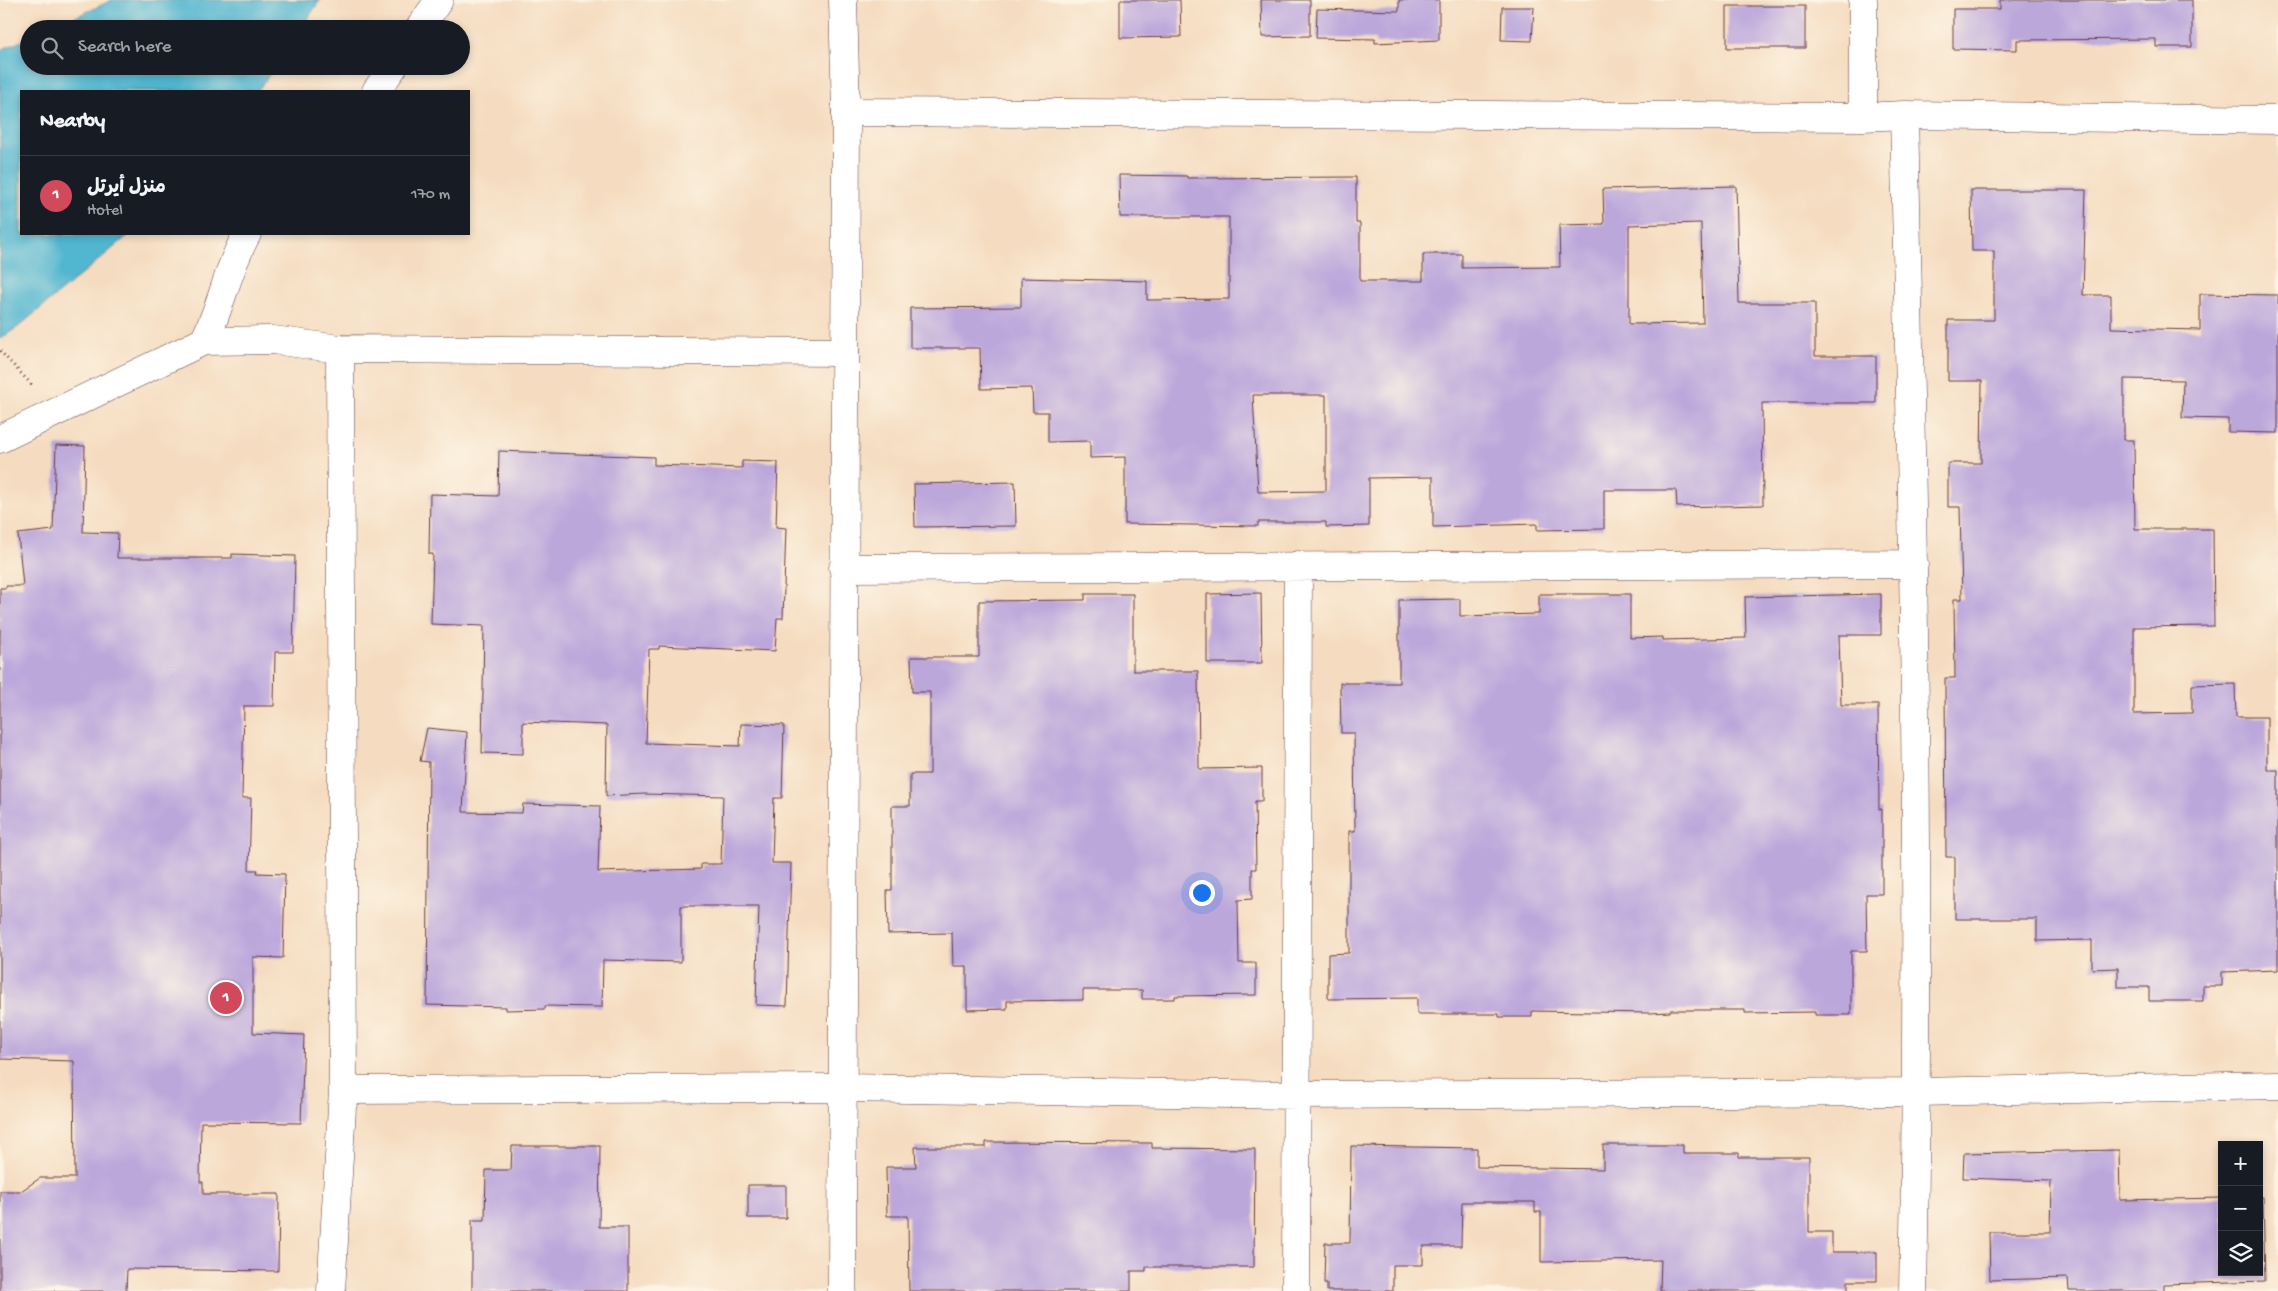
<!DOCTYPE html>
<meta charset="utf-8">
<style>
body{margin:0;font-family:"Gochi Hand","Playpen Sans Arabic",sans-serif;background:#20242c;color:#f1f3f6}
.controls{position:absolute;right:15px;bottom:15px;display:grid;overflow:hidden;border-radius:0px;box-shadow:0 2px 8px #0003}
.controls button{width:45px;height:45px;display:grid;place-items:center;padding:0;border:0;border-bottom:1px solid #363941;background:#171b24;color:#f1f3f6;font:25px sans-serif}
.you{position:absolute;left:1201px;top:892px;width:18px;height:18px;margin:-12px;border:4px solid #fff;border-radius:50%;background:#1a73e8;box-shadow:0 0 0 8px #1a73e833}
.badge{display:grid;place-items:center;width:32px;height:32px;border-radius:50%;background:#d1495b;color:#fff;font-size:16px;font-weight:700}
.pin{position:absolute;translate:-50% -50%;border:2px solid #fff;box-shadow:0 1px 5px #0006}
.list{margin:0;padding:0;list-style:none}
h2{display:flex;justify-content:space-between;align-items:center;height:65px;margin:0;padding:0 20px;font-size:21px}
h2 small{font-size:16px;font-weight:400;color:#9ea1a6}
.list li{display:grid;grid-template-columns:32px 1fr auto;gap:15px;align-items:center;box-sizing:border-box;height:80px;padding:0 20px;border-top:1px solid #363941}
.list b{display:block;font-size:19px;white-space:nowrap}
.list p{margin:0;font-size:16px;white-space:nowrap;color:#9ea1a6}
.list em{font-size:16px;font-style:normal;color:#9ea1a6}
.icon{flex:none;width:28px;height:28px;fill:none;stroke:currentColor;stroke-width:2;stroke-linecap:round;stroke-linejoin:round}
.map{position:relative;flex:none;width:2278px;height:1291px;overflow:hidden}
.search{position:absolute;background:#171b24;box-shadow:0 2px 8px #0003;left:20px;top:20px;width:450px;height:55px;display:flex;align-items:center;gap:12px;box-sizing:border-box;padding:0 18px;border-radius:28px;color:#9ea1a6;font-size:19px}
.panel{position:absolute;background:#171b24;box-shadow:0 2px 8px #0003;left:20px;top:90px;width:450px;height:145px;border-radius:0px}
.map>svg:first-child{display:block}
.water{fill:#51b6d0;stroke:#4e6a7e}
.building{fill:#bca7db;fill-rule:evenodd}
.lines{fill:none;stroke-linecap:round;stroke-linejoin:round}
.minor-casing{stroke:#643b41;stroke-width:29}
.tertiary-casing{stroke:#643b41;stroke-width:29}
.path{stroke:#643b41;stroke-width:3;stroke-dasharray:1 4;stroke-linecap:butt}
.minor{stroke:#fff;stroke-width:28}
.tertiary{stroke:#fff;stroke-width:28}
</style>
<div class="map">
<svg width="2278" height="1291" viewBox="0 0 2278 1291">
<rect width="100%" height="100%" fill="#fcf5e5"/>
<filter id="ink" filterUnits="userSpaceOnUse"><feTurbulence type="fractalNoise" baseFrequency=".02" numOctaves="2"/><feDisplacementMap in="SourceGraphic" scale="10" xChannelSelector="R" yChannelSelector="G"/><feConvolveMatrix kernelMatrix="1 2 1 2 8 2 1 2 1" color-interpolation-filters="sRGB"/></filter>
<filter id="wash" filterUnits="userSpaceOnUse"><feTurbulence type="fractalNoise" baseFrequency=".0096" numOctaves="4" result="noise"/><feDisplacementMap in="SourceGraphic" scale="20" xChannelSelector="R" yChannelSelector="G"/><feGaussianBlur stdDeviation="1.12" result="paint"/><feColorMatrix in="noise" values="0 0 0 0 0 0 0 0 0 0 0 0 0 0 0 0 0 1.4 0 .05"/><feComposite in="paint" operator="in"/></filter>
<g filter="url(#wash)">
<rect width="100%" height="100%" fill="#f5dcc0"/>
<path class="water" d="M112 0H320L301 29H50Z
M29 38V66H276L257 91H21V234H130L18 327 0 339V50Z"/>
<g id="blocks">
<path class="building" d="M1120 0H1180L1181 37 1120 38Z
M1261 0H1310V36L1262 37Z
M1399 0H1439V40L1375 43V39L1316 38 1317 9 1399 11Z
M2000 0H2192V47H2156V39L2017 40V50L1953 49V9H2000Z
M1727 6H1805V48H1727Z
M1502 7H1534L1532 41 1501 40Z
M1119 175 1187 176V178L1356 177V223H1360V281H1423V254H1462V268L1560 267 1559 225 1604 224 1603 189 1736 186 1739 303H1815V356H1876V403H1762L1763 505 1677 507 1676 490H1604V529L1537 530V524L1433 527V477L1369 478V526L1326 527V522H1258V526L1125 524V457L1090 458V441L1048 442V412H1033L1032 388 981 389 980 348H910V308L1021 307V278L1147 281V300L1229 299V217H1120ZM1701 223 1703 323 1629 324V225ZM1253 395H1326V491L1258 492Z
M1971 190H2086L2083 295H2111V328L2200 330V294L2278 295V433L2228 432V419L2182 418 2183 380 2124 379V440H2134L2135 529H2213L2214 626 2134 627V714L2192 713V685L2235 684 2236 717H2267V770H2278V970L2222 972V986H2203V1001H2149V987H2118V968L2092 969V940L2037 941V919H1955V857H1946L1945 678H1955L1954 599H1962L1960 507H1948V463H1981L1982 381H1948V320H1994V251H1972Z
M56 445 85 446 83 532 118 533 117 558H232V554L295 556 293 652H275L274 706H244L242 798H251L249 870H258L257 873 285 874 283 958 253 957V1033L304 1035 301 1123 201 1122 200 1182H203V1194H279L278 1271 127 1269 126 1291H0V1191H21L40 1178H75L74 1061 0 1059V588H6V586H23L18 534 53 530Z
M499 451 654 457V465L742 468V461L778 462 776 527 786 528 783 618H777L775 651 659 646V649H649L646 743 740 746 741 724 784 725 782 798H774L772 863H791L787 1006 756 1005 759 906H681V962L603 960 602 1007 545 1006V1009L506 1010V1007L427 1005 429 762 420 761 427 728 467 732 463 812 522 813 523 804 600 806 598 872 701 869V864H721L723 796 644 794 606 796 607 725 523 722V754L482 753 484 626 431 624 433 554H429L430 494 498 496Z
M1015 482 1016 526 915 527 914 484Z
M1261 593 1262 663H1207V594Z
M1085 594H1133V671H1198L1199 769 1262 768V801H1255L1256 869H1252V899L1238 900 1239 963H1256V995L1175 996V999H1142V990H1083V1000L1007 1001V1009L967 1010V966H953L952 933 888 934 887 890H892V806H910V774H930V692H912L911 657H979V601L1085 600Z
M1539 594H1630V638L1663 637V640L1746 638 1745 597 1881 594V635H1839L1841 705H1878L1879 809H1882V894H1866L1867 951H1851V1015H1815V1012L1745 1013V1010H1670V1012L1650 1013 1532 1011V1017H1499V1014H1417V998L1328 999V954L1349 953V831H1355L1354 733H1341L1340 683H1399V600L1460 599V616L1539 614Z
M986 1142 1152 1143V1148L1255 1149 1254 1267H1146V1271H1131V1291H909L908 1216H887L886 1167H916L915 1147H986Z
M1603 1145H1683V1153H1739V1157H1809V1232H1832V1252H1877V1281H1848V1291H1660L1661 1260 1541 1262V1212H1535V1202H1462L1461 1246H1423V1265H1393V1291H1327V1283H1324L1325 1243H1350L1351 1146 1477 1148V1167L1603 1169Z
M512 1146H600L599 1227H628V1291H472V1220H485L486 1170H511Z
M2119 1150 2120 1200 2222 1198V1272H2259V1197H2263L2265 1281 2164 1284V1291H2069L2068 1278 1990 1280 1989 1232H2050L2051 1181 1963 1178 1964 1153Z
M748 1185H786V1218H748Z"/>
</g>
</g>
<g filter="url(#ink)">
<use href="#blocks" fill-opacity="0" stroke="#643b41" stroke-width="1"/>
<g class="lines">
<g class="minor-casing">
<path id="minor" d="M419 29 439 0
M376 91 394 66
M846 112 1863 117 1904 115 2278 120
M1904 115C1913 507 1921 899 1913 1291
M1863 117V0
M204 341C222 306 227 269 247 234
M0 439 204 341 273 340 340 349 845 352
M843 568 1914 564
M343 1090 841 1088 1296 1095 1917 1092 2278 1085
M331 1291 343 1090 340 349
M1296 1291 1298 565"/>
</g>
<g class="tertiary-casing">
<path id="tertiary" d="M842 1291 846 112 843 0"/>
</g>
<path class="path" d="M0 351 33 386"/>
<use href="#minor" class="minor"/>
<use href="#tertiary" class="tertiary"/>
</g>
</g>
</svg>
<div class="controls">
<button>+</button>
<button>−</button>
<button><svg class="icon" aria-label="layers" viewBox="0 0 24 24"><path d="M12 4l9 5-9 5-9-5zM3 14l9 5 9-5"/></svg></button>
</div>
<div class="you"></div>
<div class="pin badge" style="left:226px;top:998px">1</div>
<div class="search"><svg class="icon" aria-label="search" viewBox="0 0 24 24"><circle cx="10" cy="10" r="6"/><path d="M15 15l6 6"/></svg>Search here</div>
<section class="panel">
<h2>Nearby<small></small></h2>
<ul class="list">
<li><span class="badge">1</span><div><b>منزل أيرتل</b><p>Hotel</p></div><em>170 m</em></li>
</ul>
</section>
</div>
